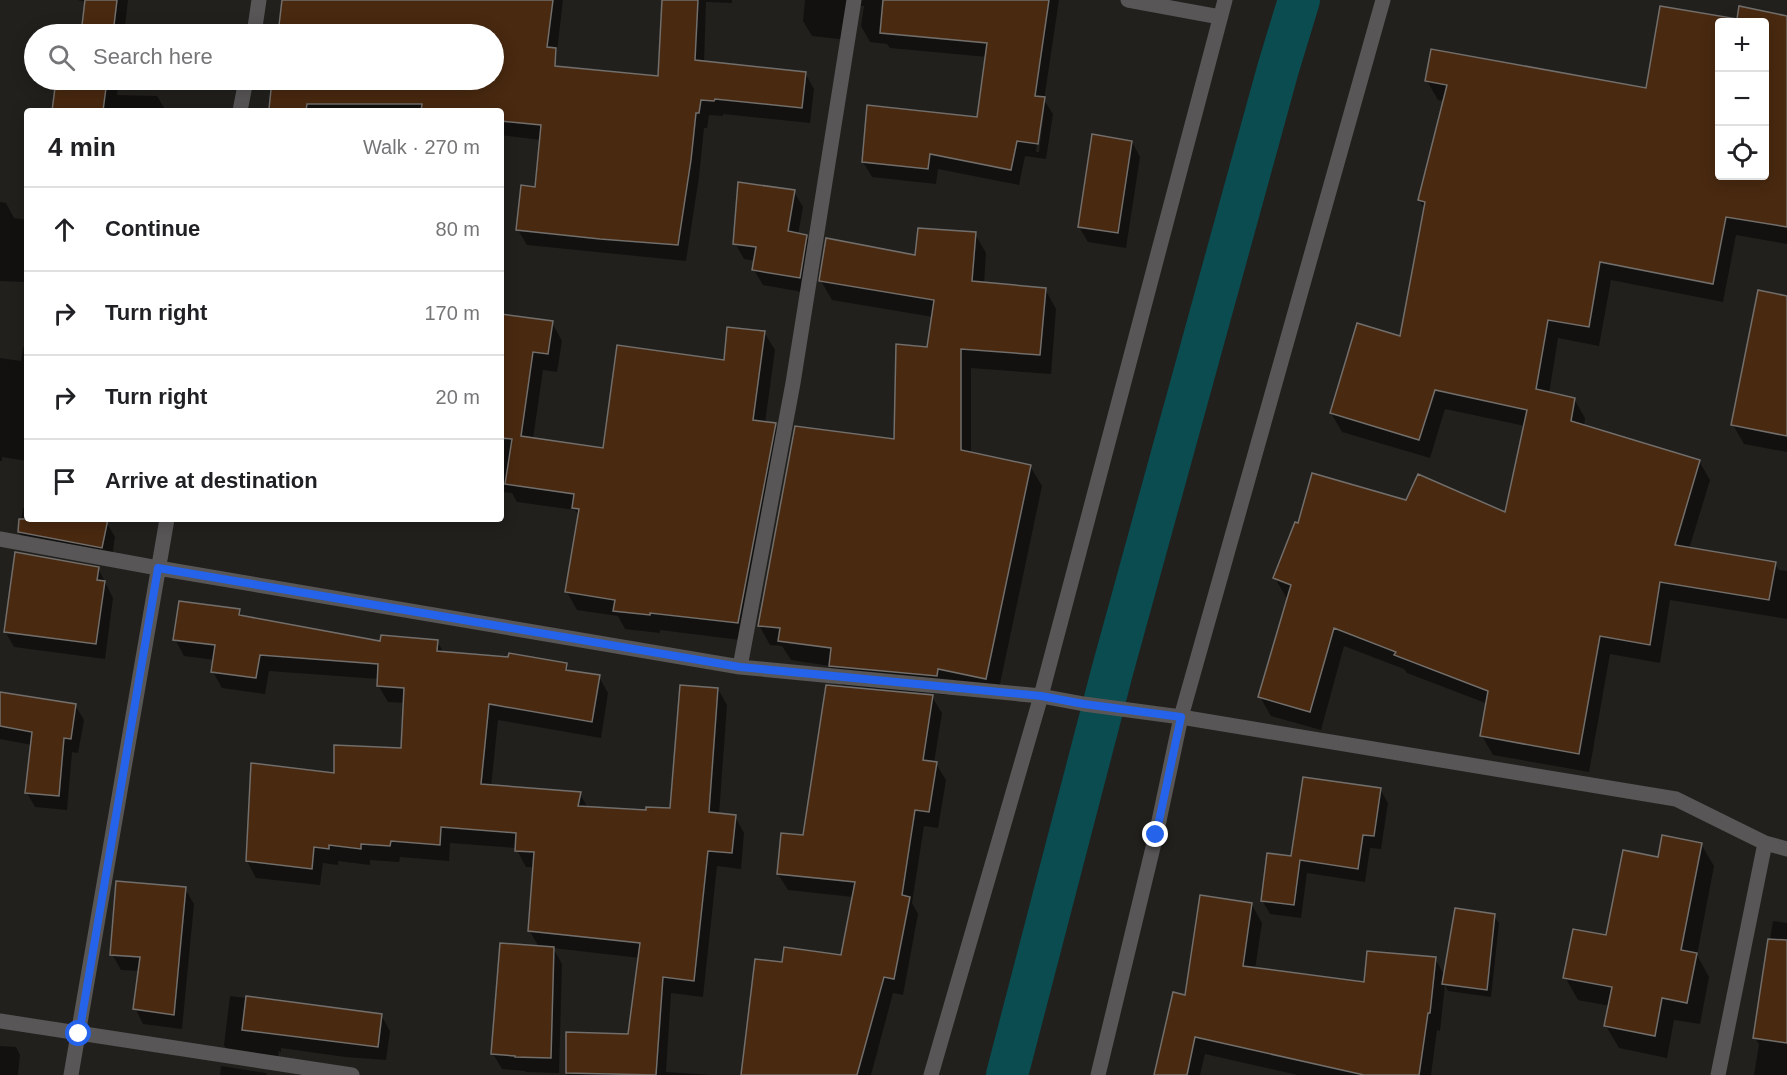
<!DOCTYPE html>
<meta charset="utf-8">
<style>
body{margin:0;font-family:Arial,sans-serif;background:#f6f6f6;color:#202124}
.controls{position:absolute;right:18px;top:18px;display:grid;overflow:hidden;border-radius:6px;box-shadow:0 3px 15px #0003}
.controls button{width:54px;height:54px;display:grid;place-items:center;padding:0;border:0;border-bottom:2px solid #e0e0e0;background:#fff;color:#202124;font:30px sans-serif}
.stop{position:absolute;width:18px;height:18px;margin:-14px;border:4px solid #2563eb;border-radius:50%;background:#fff}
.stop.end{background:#2563eb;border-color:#fff;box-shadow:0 2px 6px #0008}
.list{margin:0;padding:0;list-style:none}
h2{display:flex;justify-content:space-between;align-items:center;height:78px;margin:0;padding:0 24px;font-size:26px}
h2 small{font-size:20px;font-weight:400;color:#757577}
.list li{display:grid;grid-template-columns:39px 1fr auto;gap:18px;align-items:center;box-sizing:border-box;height:84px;padding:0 24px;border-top:2px solid #e0e0e0}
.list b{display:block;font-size:22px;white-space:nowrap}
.list em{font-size:20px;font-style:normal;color:#757577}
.icon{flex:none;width:33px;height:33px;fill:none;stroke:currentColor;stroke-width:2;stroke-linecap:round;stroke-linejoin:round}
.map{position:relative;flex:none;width:1787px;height:1075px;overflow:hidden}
.search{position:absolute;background:#fff;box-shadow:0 3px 15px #0003;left:24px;top:24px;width:480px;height:66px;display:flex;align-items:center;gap:15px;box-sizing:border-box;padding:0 21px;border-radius:33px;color:#757577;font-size:22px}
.panel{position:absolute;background:#fff;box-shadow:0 3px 15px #0003;left:24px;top:108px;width:480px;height:414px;border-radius:6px}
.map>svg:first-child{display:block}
.shadow{fill:#0007;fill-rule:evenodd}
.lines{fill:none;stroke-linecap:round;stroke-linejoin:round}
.canal{stroke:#0a4c4f;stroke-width:42}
.building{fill:#492910;stroke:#716e6b;stroke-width:1.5;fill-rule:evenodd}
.minor{stroke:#585656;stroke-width:15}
.route{stroke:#2563eb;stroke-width:8}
</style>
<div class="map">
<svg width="1787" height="1075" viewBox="0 0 1787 1075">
<rect width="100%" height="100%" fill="#22201d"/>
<path class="shadow" d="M77 0H128L124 34H83L87 2Z
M292 0H563L555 68 660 77 663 0H732V3L706 2 704 62 805 73 814 89 810 123 723 114V116L709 115 707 128H704L699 177 686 261 527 245 518 230 536 189 541 140 501 135V111H272L270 109 274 80H494V34H279L282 5Z
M805 0H1059L1044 100 1053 114 1046 159 1025 156 1019 185 938 169 936 184 872 177 863 162 978 118 987 57 890 48 887 44 870 42 861 26 864 6H859L848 40 812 36 803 21ZM1042 103H1044V111L1039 152H1036Z
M1661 8 1738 21 1787 17V244L1736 235 1723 302 1611 280 1599 346 1558 338 1549 394 1574 399 1585 418 1584 426 1699 461 1710 480 1689 549 1775 564 1779 570 1787 571V619L1670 600 1660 663 1610 654 1589 772 1493 755 1482 736 1488 704 1407 673 1404 669 1344 646 1321 730 1271 716 1260 697 1289 598 1286 597 1275 578 1407 502 1506 514 1525 426 1445 409 1430 458 1342 432 1331 413 1401 338 1425 210 1419 200 1445 101 1438 100 1427 81 1647 89ZM1720 22H1764V176H1720Z
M58 80H119L117 95 157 96 166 111H54Z
M1132 142 1140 157 1126 248 1088 242 1079 227Z
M794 192 803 207 798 235 806 236 815 251 808 293 763 285 754 270 755 261 744 259 735 243Z
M0 202 6 203 14 218 27 220V282L0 281Z
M975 234 986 253 984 284 1045 289 1056 309 1051 374 971 368V454L1030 466 1042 486 997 698 948 688 947 695 841 685 830 666 791 660 782 646 770 645 759 625 896 441 928 349 933 317 832 300 821 281 917 257Z
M1787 297V452L1744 444 1733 425Z
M501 320 552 323 562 341 557 372 543 370 533 439 604 450 764 332 775 350 765 423 775 425 785 443 748 641 660 630V633L625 629 618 616 577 610 567 592 579 517 575 510 517 502 512 493 501 492Z
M23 347 27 348V461L2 457V461H0V358L21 361Z
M23 508H27V519H90L106 522 115 537 111 563 28 547 19 532Z
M98 568 113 598 105 659 14 647 5 631Z
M239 611 243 617 382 643 437 641 444 653 566 665 570 672 599 677 608 693 601 738 498 720 491 787 580 794 588 808 648 812 672 810 718 689 727 705 719 815 735 817 744 833 741 869 717 866 703 997 671 993 666 1072 711 1075H567V1034L629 1035 640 958 553 948 562 964 559 1073 526 1072 525 1071 502 1069 493 1054 539 947 529 930 534 867H526L516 848 450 843 449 861 400 857 399 862 370 860V865L338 861V865L323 863 320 885 256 878 247 861 335 775 402 749 404 703 388 702 378 685 379 679 269 671 265 694 222 688 213 672 215 660 184 656 175 639Z
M0 694 75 705 84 720 78 753 72 752 67 810 35 807 27 793 32 745 0 739Z
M932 697 942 713 934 763 936 764 946 780 938 828 924 826 912 903 918 914 903 995 893 993 871 1075H743L784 964 842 957 853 897 788 890 778 874 804 837Z
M1380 789 1388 803 1381 849 1370 848 1365 882 1307 873 1301 918 1270 914 1262 900 1292 857Z
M1701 844 1714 866 1697 955 1709 977 1700 1024 1674 1020 1667 1058 1619 1048 1606 1026 1610 1006 1578 1000 1565 977 1607 937 1659 859Z
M185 889 194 904 182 1029 143 1024 135 1008 140 971 121 970 112 954Z
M1252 905 1262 923 1255 969 1366 984 1435 959 1445 976 1494 916 1499 923 1491 997 1448 991 1445 985 1440 1031 1437 1030 1431 1075H1298L1205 1054 1200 1075H1156L1186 997Z
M1773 921 1787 923V1075H1754L1759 1044 1754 1037Z
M230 996 381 1015 390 1031 386 1060 345 1057 281 1048V1052L279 1051 277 1067 232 1060 224 1045Z
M0 1046 16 1047 20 1055 18 1075H0Z
M221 1066 266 1073 267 1075H220Z"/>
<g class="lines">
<path class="canal" d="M1007 1075 1112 672 1278 69 1299 0"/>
</g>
<path class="building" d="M85 0H117L113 34H81Z
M282 0H553L547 47 556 48 555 66 658 76 662 0H698L695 60 806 72 802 108 715 99 714 101 701 100 699 113H696L691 160 678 245 600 239 516 230 521 185 535 187 541 125 501 121V111H421L422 104H307L306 111 269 109 272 80H494V34H278Z
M883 0H1049L1035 96 1045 97 1038 144 1017 141 1011 170 930 154 928 169 862 162 867 105 977 117 987 43 880 33Z
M1660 6 1737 19 1739 6 1787 16V227L1726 217 1713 284 1600 262 1589 327 1548 320 1536 389 1575 398 1571 421 1700 460 1675 545 1776 562 1769 600 1660 582 1650 645 1600 636 1579 754 1480 736 1488 691 1394 655 1396 652 1334 628 1310 712 1258 697 1291 585 1273 578 1295 522 1298 523 1312 473 1406 500 1418 474 1505 512 1527 410 1435 390 1419 440 1330 413 1357 323 1400 336 1425 202 1418 200 1447 85 1425 81 1431 49 1646 88ZM1719 22H1764V176H1719Z
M56 80H107L103 111H52Z
M1092 134 1132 141 1118 233 1078 227Z
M738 182 795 190 788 231 807 235 800 278 752 270 756 247 733 244Z
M918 228 976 232 972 281 1046 288 1040 355 961 349V450L1031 465 986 679 938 669 937 676 829 666 831 648 778 641 780 628 758 626 795 426 894 439 896 344 927 347 934 300 819 281 826 238 915 255Z
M1758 290 1787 296V436L1731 425Z
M501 314 553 321 548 354 533 352 521 436 603 448 617 345 724 360 727 327 765 331 753 420 776 423 738 623 650 613V615L613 611 615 600 565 592 579 509 572 508 574 494 505 484 512 439 501 438Z
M19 519H108L102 548 18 532Z
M15 552 99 567 97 580 105 581 96 644 4 632Z
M179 601 240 609 239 615 380 641 381 635 438 640 437 651 508 657 509 653 567 663 566 670 600 675 592 722 489 704 481 784 581 792 578 806 646 810V807L670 808 680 685 718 688 709 812 736 815 732 853 708 851 694 981 663 977 656 1075 566 1073V1032L628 1034 640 943 528 931 534 852 515 851 516 833 441 827 440 845 391 841 390 846 361 844V849L329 845V849L314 847 312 869 246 861 251 763 334 773V745L401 748 404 688 377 686 378 664 260 655 256 678 211 672 215 645 173 640Z
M826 685 933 695 923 760 937 762 929 812 915 810 902 895 910 897 894 979 884 977 857 1075H741L755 959 782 962 784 947 841 955 855 882 777 874 781 833 803 835Z
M0 692 76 704 71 739 64 738 59 796 25 793 32 732 0 726Z
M1303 777 1381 788 1374 836 1363 835 1358 869 1300 860 1294 905 1261 901 1267 853 1291 856Z
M1662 835 1702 843 1681 950 1697 953 1687 1003 1662 998 1655 1036 1604 1026 1612 987 1563 978 1573 929 1606 935 1623 850 1658 857Z
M116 881 186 887 174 1015 133 1009 140 957 110 955Z
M1200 895 1252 903 1243 966 1364 982 1367 951 1436 957 1430 1013H1428L1419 1075H1364L1195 1037 1187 1075H1154L1173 992 1185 995Z
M1455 908 1495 914 1487 990 1442 984Z
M1768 939 1787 940V1043L1753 1038Z
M500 943 554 947 551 1058 515 1057V1056L491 1054Z
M246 996 382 1014 378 1047 242 1030Z"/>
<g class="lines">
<path class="minor" d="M1128 0 1220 17
M254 34 259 0
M240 111 246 80
M0 539 158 568 740 667 1041 696 1084 704 1181 717 1676 799 1765 843 1787 849
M740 667 793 383 854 0
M0 1021 352 1075
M71 1075 167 519
M931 1075 1041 696 1225 0
M1098 1075 1156 835 1181 717 1383 0
M1718 1075 1765 843"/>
</g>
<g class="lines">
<path class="route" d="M79 1034 158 568 740 667 1041 696 1084 704 1181 717 1156 835"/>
</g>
</svg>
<div class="controls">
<button>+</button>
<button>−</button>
<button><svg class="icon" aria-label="locate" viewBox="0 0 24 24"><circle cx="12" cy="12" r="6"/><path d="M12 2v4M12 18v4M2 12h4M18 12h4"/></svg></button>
</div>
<div class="stop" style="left:79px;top:1034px"></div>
<div class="stop end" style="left:1156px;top:835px"></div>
<div class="search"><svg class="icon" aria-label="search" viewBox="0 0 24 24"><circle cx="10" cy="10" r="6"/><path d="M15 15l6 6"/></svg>Search here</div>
<section class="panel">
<h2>4 min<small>Walk · 270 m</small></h2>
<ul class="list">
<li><svg class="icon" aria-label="ahead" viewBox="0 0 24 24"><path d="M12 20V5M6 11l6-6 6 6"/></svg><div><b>Continue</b></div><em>80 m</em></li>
<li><svg class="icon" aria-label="right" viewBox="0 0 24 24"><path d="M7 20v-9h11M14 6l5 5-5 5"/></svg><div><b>Turn right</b></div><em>170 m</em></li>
<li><svg class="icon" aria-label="right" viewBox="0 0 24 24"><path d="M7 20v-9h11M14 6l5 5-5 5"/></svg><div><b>Turn right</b></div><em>20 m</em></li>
<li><svg class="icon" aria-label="arrive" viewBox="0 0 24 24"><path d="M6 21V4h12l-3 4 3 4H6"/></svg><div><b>Arrive at destination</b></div></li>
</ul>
</section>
</div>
